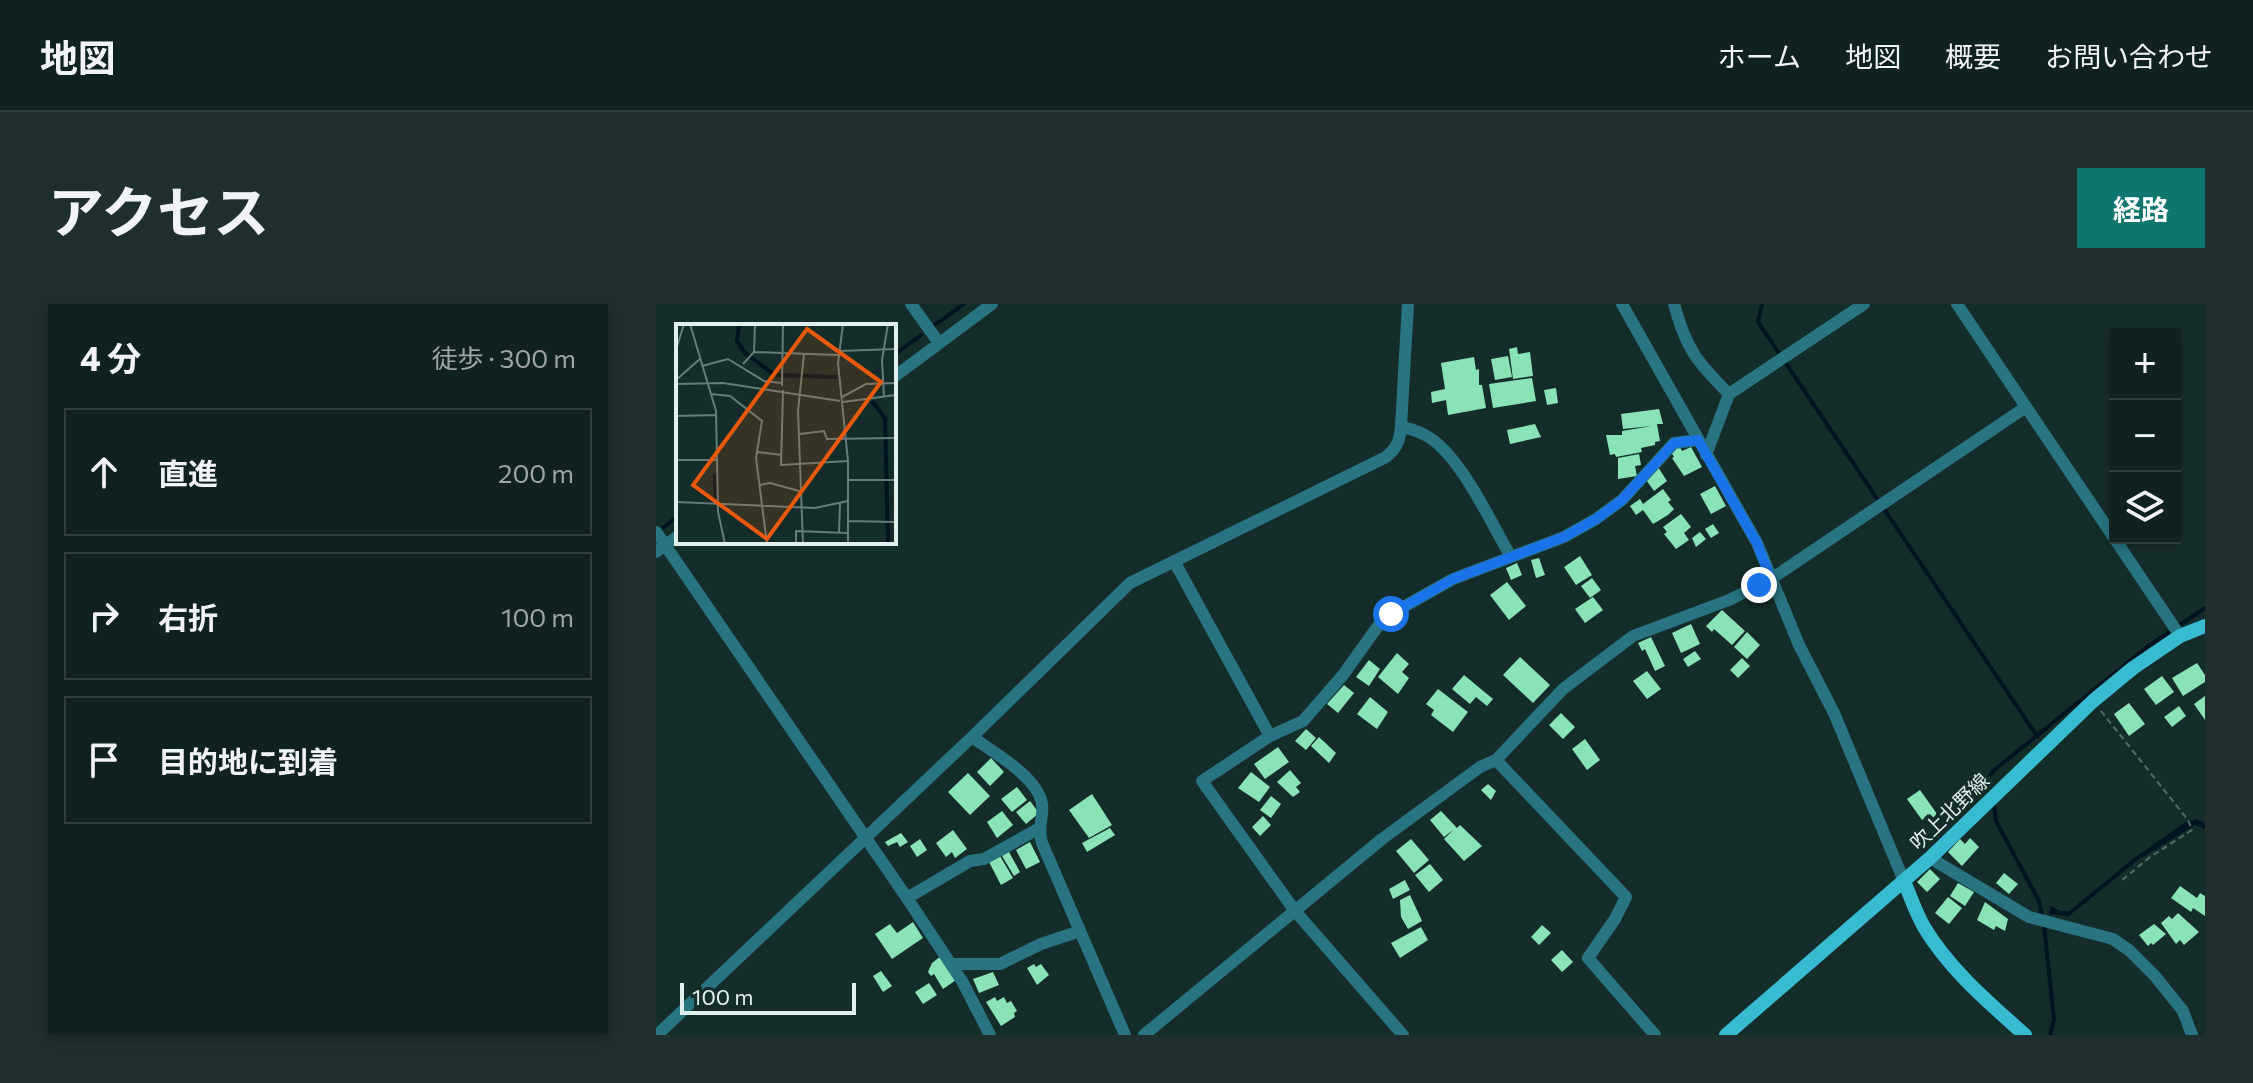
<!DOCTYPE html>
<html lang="ja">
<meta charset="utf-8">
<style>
body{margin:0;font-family:Commissioner,"Noto Sans JP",sans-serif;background:#1e2f2d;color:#f1f3f6}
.controls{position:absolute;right:24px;top:24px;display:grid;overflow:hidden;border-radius:0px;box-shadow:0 4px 12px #0003}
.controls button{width:72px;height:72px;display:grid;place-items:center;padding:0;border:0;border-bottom:2px solid #303f3e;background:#102220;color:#f1f3f6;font:40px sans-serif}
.scale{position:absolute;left:24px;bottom:20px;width:176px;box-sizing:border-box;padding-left:8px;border:4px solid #e1efed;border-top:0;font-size:22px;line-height:28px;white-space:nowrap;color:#e1efed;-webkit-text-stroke:6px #152d2a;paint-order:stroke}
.stop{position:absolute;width:24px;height:24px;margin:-18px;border:6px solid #1a73e8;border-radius:50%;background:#fff}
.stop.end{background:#1a73e8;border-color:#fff;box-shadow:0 2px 8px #0008}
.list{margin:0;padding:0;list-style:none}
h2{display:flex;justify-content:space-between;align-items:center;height:104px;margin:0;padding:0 32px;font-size:34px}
h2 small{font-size:26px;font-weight:400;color:#9ca4a5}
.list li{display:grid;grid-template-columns:52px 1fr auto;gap:24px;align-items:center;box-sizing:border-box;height:128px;margin:0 16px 16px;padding:0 16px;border:2px solid #303f3e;border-radius:0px}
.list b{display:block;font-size:30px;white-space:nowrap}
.list em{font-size:26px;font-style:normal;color:#9ca4a5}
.icon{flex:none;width:44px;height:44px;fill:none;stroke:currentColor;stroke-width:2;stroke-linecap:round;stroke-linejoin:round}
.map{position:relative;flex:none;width:1549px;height:731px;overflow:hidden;border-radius:0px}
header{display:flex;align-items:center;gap:48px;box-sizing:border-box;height:112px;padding:0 40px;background:#102220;border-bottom:2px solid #303f3e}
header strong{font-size:38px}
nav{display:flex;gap:44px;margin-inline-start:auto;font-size:28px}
.intro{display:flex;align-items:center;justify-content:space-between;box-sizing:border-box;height:192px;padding:0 48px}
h1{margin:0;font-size:56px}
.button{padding:20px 36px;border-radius:0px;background:#0f766e;color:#fff;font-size:28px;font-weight:700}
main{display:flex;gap:48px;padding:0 48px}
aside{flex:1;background:#102220;border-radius:0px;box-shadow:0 4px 12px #0003}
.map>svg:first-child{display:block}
.water{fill:#001321}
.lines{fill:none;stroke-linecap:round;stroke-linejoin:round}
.stream{stroke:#001321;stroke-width:4}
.building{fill:#8ae3b6}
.path{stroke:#566b68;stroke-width:2;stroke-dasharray:6 4;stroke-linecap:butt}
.minor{stroke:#287480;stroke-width:12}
.major{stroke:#37bbd0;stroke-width:14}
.route{stroke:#1a73e8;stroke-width:10}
.labels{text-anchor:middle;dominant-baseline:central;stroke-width:8;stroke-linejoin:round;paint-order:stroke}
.street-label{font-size:20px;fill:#e1efed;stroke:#152d2a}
.inset-river{fill:none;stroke:#001321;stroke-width:4}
.inset-road{fill:none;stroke:#677b78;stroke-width:2}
.view{fill:#e8590c;fill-opacity:0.15;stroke:#e8590c;stroke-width:4}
.inset-edge{fill:none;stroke:#e1efed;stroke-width:4}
</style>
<header>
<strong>地図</strong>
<nav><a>ホーム</a><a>地図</a><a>概要</a><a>お問い合わせ</a></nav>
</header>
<div class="intro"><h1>アクセス</h1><a class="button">経路</a></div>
<main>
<aside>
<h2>4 分<small>徒歩 · 300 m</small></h2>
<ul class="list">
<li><svg class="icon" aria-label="ahead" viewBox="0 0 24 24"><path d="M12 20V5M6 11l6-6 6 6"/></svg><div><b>直進</b></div><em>200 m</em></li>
<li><svg class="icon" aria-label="right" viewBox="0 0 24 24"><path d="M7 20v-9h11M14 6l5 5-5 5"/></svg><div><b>右折</b></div><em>100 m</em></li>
<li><svg class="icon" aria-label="arrive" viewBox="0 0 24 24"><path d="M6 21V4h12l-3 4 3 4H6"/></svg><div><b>目的地に到着</b></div></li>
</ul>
</aside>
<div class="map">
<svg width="1549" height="731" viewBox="0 0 1549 731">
<rect width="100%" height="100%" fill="#152d2a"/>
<path class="water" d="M1540 515 1549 519V525L1539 521 1482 556 1413 612 1393 610 1395 602 1404 607H1413L1478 554 1528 519Z"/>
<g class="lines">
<path class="stream" d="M1106 0 1102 18 1381 432
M276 23 308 0
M238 51 265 31
M8 223 22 212
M1336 488 1333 473 1337 467 1491 343 1549 304
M1338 500 1340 517 1383 597 1386 612
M1388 621 1398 715 1394 731"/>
</g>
<path class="building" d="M861 43 862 50 874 48 877 72 857 75 853 45Z
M852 52 856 73 839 76 835 55Z
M818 53 820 66 823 65V81H826L830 104 792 111 790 96 776 99 775 88 789 85 785 59Z
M876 74 880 97 837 104 833 80Z
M900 84 902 99 891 101 888 86Z
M1003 105 1007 120H1001L1004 137 999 138V141L985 144 986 148 960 153 959 150 954 151 950 131H966V127L996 122 967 125 965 110Z
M879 120 885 133 854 140 851 126Z
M1023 141 1026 147 1035 143 1046 163 1028 172 1016 154 1018 153 1014 146Z
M983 150 985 161 979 162 981 172 962 175V154Z
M1002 163 1011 177 998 187 988 173Z
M1059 182 1070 202 1055 210 1044 190Z
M1007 185 1015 196 1012 198 1018 205 1012 211 997 220 987 206 980 211 974 202 984 195 987 200Z
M1025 210 1035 223 1028 229 1033 236 1020 245 1008 230 1011 228 1007 223Z
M1057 220 1063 229 1055 234 1049 225Z
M1044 228 1050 235 1040 243 1036 234Z
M924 252 936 271 920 281 908 263Z
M883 254 889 271 880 274 875 256Z
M861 259 866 271 855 276 850 264Z
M936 274 945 286 934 294 925 282Z
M851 278 870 302 853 316 834 291Z
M937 293 947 306 929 319 919 305Z
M1066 306 1089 327 1076 341 1058 325 1056 328 1050 322Z
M1035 320 1044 340 1025 349 1016 329Z
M1091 328 1104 341 1091 355 1078 343Z
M995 333 1009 362 999 367 989 345 986 347 982 339Z
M1039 347 1045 355 1032 363 1027 355Z
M741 349 753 360 746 368 753 374 742 390 722 373Z
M864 353 894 381 877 399 847 371Z
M1086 354 1094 362 1082 374 1074 366Z
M713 356 724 365 713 382 700 373Z
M1541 359 1549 371V378L1527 392 1516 374Z
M991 367 1005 385 991 395 977 377Z
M808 371 837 395 831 402 820 393 814 400 796 385Z
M1506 372 1518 388 1500 401 1488 385Z
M688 381 698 389 682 409 671 400Z
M782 385 812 408 797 428 775 411 778 406 770 400Z
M1549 392V416L1538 400Z
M714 393 732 408 721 425 701 410Z
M1473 399 1489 420 1473 432 1458 410Z
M1523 402 1530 412 1516 423 1508 413Z
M905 409 919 423 907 435 893 421Z
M650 425 660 434 650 446 639 437Z
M663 433 680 449 673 459 655 442Z
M929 435 944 456 931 466 916 445Z
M622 443 633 458 609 475 598 460Z
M335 454 348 468 334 482 321 468Z
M634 466 645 479 640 483 644 488 637 493 621 478Z
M595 468 614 483 603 498 582 484Z
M312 469 334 492 314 511 292 488Z
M832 480 840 487 835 496 825 486Z
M361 483 371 496 356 508 345 495Z
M1264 486 1284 514 1274 521 1269 514 1266 516 1251 495Z
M436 490 456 521 433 534 413 506Z
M615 492 625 500 615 514 604 506Z
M374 497 383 509 370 520 360 508Z
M346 507 357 521 341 534 331 518Z
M785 507 801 524 804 521 826 542 808 557 788 535 797 526 788 533 774 516Z
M607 512 615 521 604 532 596 523Z
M454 524 459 531 431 548 426 539Z
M297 526 311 545 299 554 296 548 290 553 280 539Z
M245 529 252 538 244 543 241 538 232 542 229 538Z
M1314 534 1323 543 1306 562 1292 548 1304 535 1309 540Z
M264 535 271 546 261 553 254 542Z
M755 535 773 556 758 569 740 547Z
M374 538 384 558 370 565 360 546Z
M353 548 364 568 358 572 346 552Z
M344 552 357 574 345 581 333 558Z
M774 560 787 576 773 588 759 571Z
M1274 565 1284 575 1271 588 1261 578Z
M1348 569 1362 580 1353 590 1340 579Z
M749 576 754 586 737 595 733 585Z
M1302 579 1318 588 1309 602 1294 592Z
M1524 582 1541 594 1544 589 1549 592V612L1537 604 1535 608 1515 594Z
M754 591 766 617 752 625 745 613 744 596Z
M1292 593 1306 604 1293 620 1279 609Z
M1329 598 1352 615 1349 627 1340 622 1338 626 1321 616Z
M1522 609 1543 628 1528 641 1524 636 1520 640 1505 619 1513 612 1516 615Z
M257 618 267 634 236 655 219 630 234 620 241 629Z
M1498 620 1510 630 1497 641 1495 639 1492 642 1483 631Z
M886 621 895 629 883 641 875 633Z
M765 623 772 636 744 654 735 639Z
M906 646 917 658 906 668 895 656Z
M285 652 300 676 287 685 278 670 275 672 272 668 276 659Z
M378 660 380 663 385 660 393 671 381 681 371 664Z
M225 667 236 682 227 688 217 672Z
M337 668 343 681 323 689 317 675Z
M273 679 281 691 267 700 259 688Z
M339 693 341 697 348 693 351 699 355 697 361 707 358 709 359 713 345 722 330 698Z"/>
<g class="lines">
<path class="path" d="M1445 407 1532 516 1536 526 1494 553 1465 577"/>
<path class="minor" d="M255 0 283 39
M966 0 1101 239 1143 341 1178 409 1248 577
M1018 0C1030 45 1041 58 1073 90
M1301 0 1524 332
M238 73 336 0
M745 122C753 125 762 127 769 131 803 148 835 219 855 253
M1050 151 1073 90 1208 0
M0 228 251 594 306 677 334 731
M0 248 22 232
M518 257 614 432
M316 433C337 448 382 473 386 500 388 515 381 521 386 539L469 731
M840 456 970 593 959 615 932 654 999 731
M1274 554 1373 613 1457 635 1474 647 1499 672 1527 707 1536 731
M251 594 314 557 328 555 382 525
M296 660H344L385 640 424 627
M1 731 316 433 474 279 730 153C741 144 744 136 745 122L752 0
M488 731 726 535 824 463 840 456 907 385 977 332 1073 296 1115 275 1370 103
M747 731 639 607 546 477 614 432 647 417 687 371 722 322 735 310 797 275 908 233 940 215 966 196 1018 139 1042 136"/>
<path class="major" d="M1248 577C1254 592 1260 609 1268 623 1293 665 1332 698 1369 731
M1070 731 1274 554 1437 397 1477 364 1524 332 1549 322"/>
</g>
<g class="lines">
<path class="route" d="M735 310 797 275 908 233 940 215 966 196 1018 139 1042 136 1101 239 1115 275 1103 281"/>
</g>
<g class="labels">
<g class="street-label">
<text transform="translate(1293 507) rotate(-44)">吹上北野線</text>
</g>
</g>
<g transform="translate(20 20)">
<rect width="220" height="220" fill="#152d2a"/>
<path class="inset-river" d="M63 0 61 17 69 29 99 51 161 53M196 77 209 94 212 220M39 150 40 177"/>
<path class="inset-road" d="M14 0 40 87 42 188 49 220M167 0 162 39 172 137V220M0 26 8 0M163 27 220 25M78 28 79 0M67 40 78 28 162 31M26 42 52 35 88 57 105 59M0 56 25 34M0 60 47 59 164 77M106 62 107 0M107 66 105 141 172 137M35 70 54 72 86 97 80 134 91 220M166 73 190 60 220 59M208 73 206 36 212 0M167 78 220 71M0 92 41 91M124 110 148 107 151 115 220 114M81 128 106 131M0 136H41M172 156H220M84 161 94 159 127 168M0 178 139 184 172 177M172 197 220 198M163 209 164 179M120 220V207L171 209M127 220 122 87 128 30"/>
<path class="view" d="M131 5 205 58 91 215 17 161Z"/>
<rect width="220" height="220" class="inset-edge"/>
</g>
</svg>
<div class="controls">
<button>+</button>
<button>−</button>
<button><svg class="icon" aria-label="layers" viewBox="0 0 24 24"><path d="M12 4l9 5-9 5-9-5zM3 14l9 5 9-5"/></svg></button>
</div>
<div class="scale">100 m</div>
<div class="stop" style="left:735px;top:310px"></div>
<div class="stop end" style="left:1103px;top:281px"></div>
</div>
</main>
